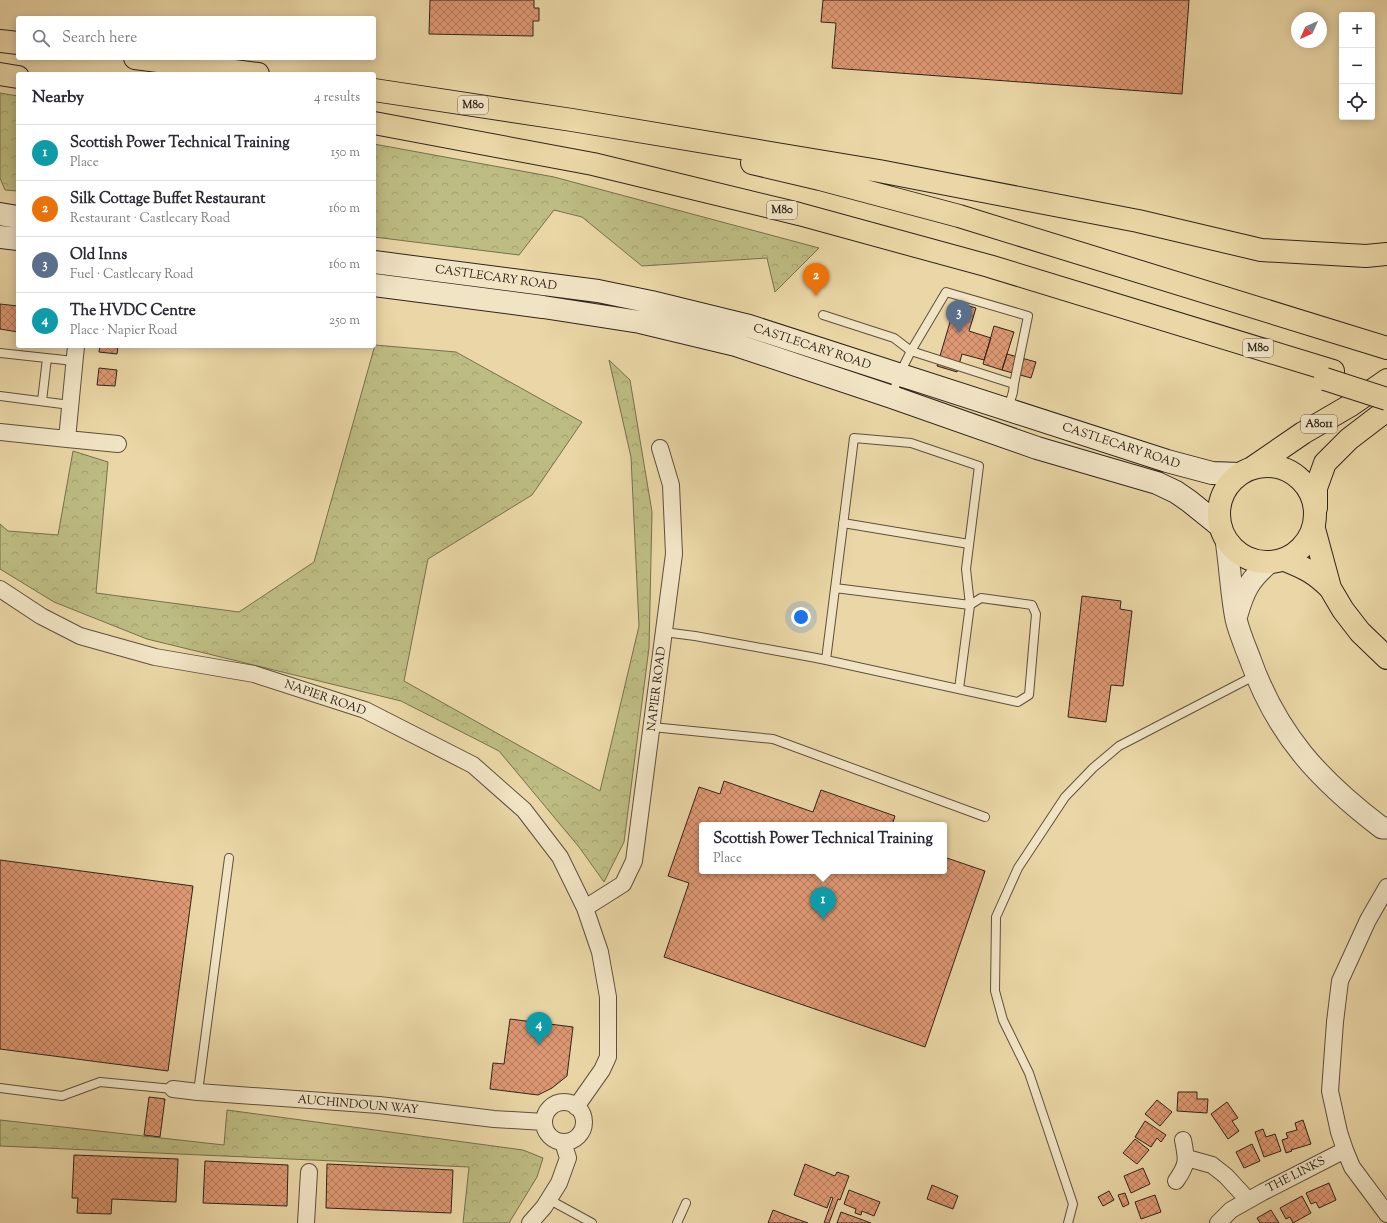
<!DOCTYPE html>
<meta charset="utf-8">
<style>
body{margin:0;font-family:"Sorts Mill Goudy",serif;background:#f2f2f3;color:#2b2b33}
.controls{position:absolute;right:12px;top:12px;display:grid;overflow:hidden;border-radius:4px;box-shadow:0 2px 10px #0003}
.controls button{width:36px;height:36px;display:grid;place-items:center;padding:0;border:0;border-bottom:1px solid #e1e1e2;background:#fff;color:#2b2b33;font:20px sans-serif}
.compass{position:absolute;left:1291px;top:12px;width:36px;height:36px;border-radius:50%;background:#fff;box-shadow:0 2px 10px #0003;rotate:225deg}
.you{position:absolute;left:801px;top:617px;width:14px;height:14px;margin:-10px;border:3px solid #fff;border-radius:50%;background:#1a73e8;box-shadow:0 0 0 6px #1a73e833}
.badge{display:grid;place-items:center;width:26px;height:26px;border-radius:50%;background:#1a73e8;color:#fff;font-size:13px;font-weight:700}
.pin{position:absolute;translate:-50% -33px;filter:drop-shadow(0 1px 2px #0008)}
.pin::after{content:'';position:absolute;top:21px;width:14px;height:12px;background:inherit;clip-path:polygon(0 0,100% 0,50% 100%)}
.popup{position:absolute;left:699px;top:822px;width:248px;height:52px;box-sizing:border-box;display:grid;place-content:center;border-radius:4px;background:#fff;filter:drop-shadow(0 1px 3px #0005);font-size:13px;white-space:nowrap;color:#7c7c81}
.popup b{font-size:15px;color:#2b2b33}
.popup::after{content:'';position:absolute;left:50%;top:100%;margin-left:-8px;border:8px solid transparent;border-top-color:#fff}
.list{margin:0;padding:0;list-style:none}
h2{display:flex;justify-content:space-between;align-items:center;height:52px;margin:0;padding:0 16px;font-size:17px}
h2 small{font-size:13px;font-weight:400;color:#7c7c81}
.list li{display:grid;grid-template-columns:26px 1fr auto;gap:12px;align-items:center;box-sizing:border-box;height:56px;padding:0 16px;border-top:1px solid #e1e1e2}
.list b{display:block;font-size:15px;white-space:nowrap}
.list p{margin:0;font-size:13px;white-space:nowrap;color:#7c7c81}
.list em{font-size:13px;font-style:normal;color:#7c7c81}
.icon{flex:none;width:22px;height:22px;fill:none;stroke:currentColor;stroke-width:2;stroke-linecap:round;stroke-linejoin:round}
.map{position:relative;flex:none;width:1387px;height:1223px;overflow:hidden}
.search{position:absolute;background:#fff;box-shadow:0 2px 10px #0003;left:16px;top:16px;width:360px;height:44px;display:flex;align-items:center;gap:10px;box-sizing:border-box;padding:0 14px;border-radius:4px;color:#7c7c81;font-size:15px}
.panel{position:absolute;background:#fff;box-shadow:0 2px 10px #0003;left:16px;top:72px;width:360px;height:276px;border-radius:4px}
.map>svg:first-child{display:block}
.forest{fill:url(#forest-crowns);stroke:#76704f}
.building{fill:url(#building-cross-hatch);stroke:#30241c}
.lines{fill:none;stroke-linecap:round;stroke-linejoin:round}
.service-casing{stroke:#5e503e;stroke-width:10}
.minor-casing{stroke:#5e503e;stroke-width:18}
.tertiary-casing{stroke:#5e503e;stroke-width:23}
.secondary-casing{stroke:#30241c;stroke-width:24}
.primary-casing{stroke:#30241c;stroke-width:24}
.motorway-casing{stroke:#30241c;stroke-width:24}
.service{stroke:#f1e4c5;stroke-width:8}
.minor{stroke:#f1e4c5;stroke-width:16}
.tertiary{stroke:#f1e4c5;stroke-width:21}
.secondary{stroke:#f1e4c5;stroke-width:22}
.primary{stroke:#ead6a6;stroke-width:22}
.motorway{stroke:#ead6a6;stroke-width:22}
.motorway-bridge-casing{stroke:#30241c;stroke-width:24;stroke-linecap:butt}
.motorway-bridge{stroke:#ead6a6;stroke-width:22}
.labels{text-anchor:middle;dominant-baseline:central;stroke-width:4;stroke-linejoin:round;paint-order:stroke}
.shield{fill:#f1e4c5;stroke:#6a5e4f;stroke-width:1}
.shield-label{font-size:11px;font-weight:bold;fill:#30241c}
.street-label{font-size:12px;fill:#30241c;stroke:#f1e4c5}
</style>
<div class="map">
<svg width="1387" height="1223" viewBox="0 0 1387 1223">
<defs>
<pattern id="forest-crowns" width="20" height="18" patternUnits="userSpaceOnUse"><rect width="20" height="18" fill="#bdbc82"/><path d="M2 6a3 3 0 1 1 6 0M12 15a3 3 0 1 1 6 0" fill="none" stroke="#a3a170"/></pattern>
<pattern id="building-cross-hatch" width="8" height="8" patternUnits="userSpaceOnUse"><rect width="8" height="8" fill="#de9873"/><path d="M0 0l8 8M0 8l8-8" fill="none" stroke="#b47c5e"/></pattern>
</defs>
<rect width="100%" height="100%" fill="#ead6a6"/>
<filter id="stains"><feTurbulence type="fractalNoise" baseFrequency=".005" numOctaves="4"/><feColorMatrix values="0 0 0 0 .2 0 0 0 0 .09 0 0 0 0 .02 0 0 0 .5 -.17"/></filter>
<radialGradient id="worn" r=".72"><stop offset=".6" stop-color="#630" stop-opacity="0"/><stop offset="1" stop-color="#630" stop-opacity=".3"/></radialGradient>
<path class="forest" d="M0 93 18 96V191L5 190 0 178Z
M374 144 554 177 819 248 775 292 767 258 642 266 582 217 554 210 519 255 374 237Z
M375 345 456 352 582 422 532 495 428 559 404 681 600 791 639 626 631 457 609 360 630 380 652 512 649 648 624 842 604 882 579 847 499 751 401 701 147 639 54 602 0 569V524L8 531 58 535 73 451 108 462 96 593 239 612 314 562Z
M227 1110 523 1150 543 1158 537 1177 509 1223H463L469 1167 0 1146V1120L224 1145Z"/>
<path class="building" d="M430 0H534V8H539V21H533V36L429 34Z
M823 0H1189L1182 94 832 68 836 23 821 22Z
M956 302 976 308 969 331 991 338 984 360 962 354 957 372 937 366Z
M0 304 18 306V332L0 329Z
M994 326 1014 332 1002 370 983 364Z
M100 346H118L117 354 99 352Z
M1007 354 1036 362 1031 378 1002 370Z
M99 368 117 370 115 386 97 385Z
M1082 596 1121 601 1120 609 1132 611 1123 686 1111 685 1106 722 1068 717Z
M724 781 813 812 821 790 895 816 892 825H702V871H944V857L985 871 925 1047 664 957 689 883 668 876 699 787 720 794Z
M0 860 193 886 168 1071 0 1049Z
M510 1019 573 1027 567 1076 552 1088 538 1095 490 1089 493 1063 504 1064Z
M1178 1092H1197V1099H1208L1207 1113 1177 1111Z
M149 1097 165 1099 160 1137 144 1135Z
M1157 1100 1172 1112 1160 1126 1145 1114Z
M1227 1102 1238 1118 1232 1121 1239 1131 1228 1139 1211 1114Z
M1303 1120 1311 1144 1291 1150 1292 1151 1286 1153 1282 1140 1288 1138 1286 1133 1297 1130 1295 1123Z
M1145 1121 1166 1135 1161 1142 1157 1138 1151 1147 1135 1137Z
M1263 1129 1266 1137 1275 1134 1281 1151 1264 1157 1255 1132Z
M1135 1139 1149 1150 1137 1164 1123 1153Z
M1252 1144 1260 1161 1244 1168 1236 1152Z
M74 1155 178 1159 176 1202 112 1199 111 1214 77 1213 78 1198H72Z
M205 1161 288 1165 287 1206 203 1203Z
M327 1164 453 1170 451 1213 326 1208Z
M805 1164 835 1176 837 1172 849 1176 840 1200 838 1199 829 1223H824L833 1198 831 1197 827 1208 794 1195Z
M1143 1168 1150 1184 1131 1193 1124 1176Z
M1329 1183 1336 1200 1319 1208 1316 1202 1311 1204 1306 1193Z
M932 1185 958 1196 953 1209 927 1199Z
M849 1190 880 1202 874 1216 862 1211 861 1215 855 1213 856 1209 844 1204Z
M1109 1191 1114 1200 1103 1206 1098 1197Z
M1125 1193 1129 1204 1123 1207 1118 1195Z
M1155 1195 1161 1212 1141 1219 1135 1202Z
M1302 1196 1311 1213 1293 1223 1290 1217 1286 1219 1280 1208Z
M773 1210 794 1218 808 1223H768Z
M1271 1210 1279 1223H1260L1257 1218Z
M841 1212 871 1223H837Z"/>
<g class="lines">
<g class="service-casing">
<path id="service" d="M823 315 894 338 911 351 946 292 1028 316 1014 384
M0 353 74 361
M0 396 70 405
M892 396 899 375 911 351 1014 384 1013 392 1008 409
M42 401 47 358
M843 523 969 544
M664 632 695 636 811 657 826 660 1018 702 1029 695 1036 614 1032 605 981 598 970 605 959 689
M826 660 854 438 911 443 979 466 966 569 970 605 835 588
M652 727 773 739 985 817
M0 1088 62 1096 100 1082 173 1089
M198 1092 229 858
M548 1199 592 1223
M677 1223 686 1203
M1068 1223 1073 1204 1029 1073 1003 1020 995 991 996 917 1018 868 1065 797 1093 768 1119 746 1256 675"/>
</g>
<g class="minor-casing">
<path id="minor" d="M0 432 67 439 76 346
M67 439 118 444
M0 589 41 616 80 636 155 657 254 674 365 710 473 765 524 810 560 857 585 908 600 952 608 997V1057L602 1070 576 1107
M1387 887 1368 920 1340 981 1335 1022 1330 1091 1339 1132 1345 1150 1352 1167 1387 1214
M585 908 623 884 634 861 674 554 671 485 660 448
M173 1089 198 1092 379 1105 494 1119 544 1122
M544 1122a20 20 0 1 1 40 0a20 20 0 1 1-40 0Z
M1187 1158 1212 1165 1226 1176 1248 1200
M1176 1181C1188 1164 1187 1160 1183 1140
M306 1223 309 1172
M530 1223 544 1207 559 1183 568 1158 563 1142
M1218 1223 1231 1210 1263 1192 1345 1150"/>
</g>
<g class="tertiary-casing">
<path id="tertiary" d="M1226 540C1230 566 1231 593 1236 619 1239 632 1245 646 1250 659 1277 735 1319 780 1382 828H1387
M1237 615C1244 590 1250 579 1269 563"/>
</g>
<g class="secondary-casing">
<path id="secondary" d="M0 214 18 217
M0 237 18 239
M374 262 598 291 651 302 749 326 1167 461 1212 473 1240 474
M374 285 543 307 640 322 736 345 892 397 1037 448 1157 483 1176 492 1189 501 1220 526"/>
</g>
<g class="primary-casing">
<path id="primary" d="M1219 514a48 48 0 1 1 96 0a48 48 0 1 1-96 0Z
M1252 468 1303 433 1351 405 1387 380
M1316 508V488L1325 463 1349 439 1387 410"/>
</g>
<g class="motorway-casing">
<path id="motorway" d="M0 41 18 43
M135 58 258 74
M0 74 18 77
M374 90 572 120 879 171 1138 221 1261 250 1366 256 1387 254
M374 123 593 164 799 214 989 266 1333 371
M752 163 820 179 959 216 1387 348
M1314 529 1330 588 1343 610 1360 632 1387 658
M1285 560C1305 568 1315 573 1330 588"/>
</g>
<use href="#service" class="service"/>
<use href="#minor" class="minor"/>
<use href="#tertiary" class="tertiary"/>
<use href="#secondary" class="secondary"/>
<use href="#primary" class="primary"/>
<use href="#motorway" class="motorway"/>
<g class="motorway-bridge-casing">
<path id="motorway-bridge" d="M1325 379 1387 399"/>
</g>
<use href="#motorway-bridge" class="motorway-bridge"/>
</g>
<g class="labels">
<g class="shield">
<rect x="458" y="96" width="30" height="18" rx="3"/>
<rect x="767" y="201" width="30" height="18" rx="3"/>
<rect x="1243" y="339" width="30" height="18" rx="3"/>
<rect x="1301" y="415" width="36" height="18" rx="3"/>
</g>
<g class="shield-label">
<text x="473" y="105">M80</text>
<text x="782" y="210">M80</text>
<text x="1258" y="348">M80</text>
<text x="1319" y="424">A8011</text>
</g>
<g class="street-label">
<text transform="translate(496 278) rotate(8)">CASTLECARY ROAD</text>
<text transform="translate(812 347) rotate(18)">CASTLECARY ROAD</text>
<text transform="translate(1121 446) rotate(18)">CASTLECARY ROAD</text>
<text transform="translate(657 689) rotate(-83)">NAPIER ROAD</text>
<text transform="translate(325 698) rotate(19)">NAPIER ROAD</text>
<text transform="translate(358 1105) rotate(5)">AUCHINDOUN WAY</text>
<text transform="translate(1296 1175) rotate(-27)">THE LINKS</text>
</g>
</g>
<rect width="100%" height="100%" filter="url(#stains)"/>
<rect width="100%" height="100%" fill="url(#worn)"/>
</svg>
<div class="controls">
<button>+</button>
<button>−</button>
<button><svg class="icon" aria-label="locate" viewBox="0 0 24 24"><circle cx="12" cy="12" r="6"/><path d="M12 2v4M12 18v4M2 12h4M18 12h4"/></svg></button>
</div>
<svg class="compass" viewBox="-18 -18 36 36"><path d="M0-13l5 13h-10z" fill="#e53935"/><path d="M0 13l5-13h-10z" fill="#7c7c81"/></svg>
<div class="you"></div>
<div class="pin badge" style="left:823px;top:920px;background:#0f9aa8">1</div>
<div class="popup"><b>Scottish Power Technical Training</b>Place</div>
<div class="pin badge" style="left:816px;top:296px;background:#e8710a">2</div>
<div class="pin badge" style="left:959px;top:333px;background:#5c6f8a">3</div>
<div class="pin badge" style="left:539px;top:1045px;background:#0f9aa8">4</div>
<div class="search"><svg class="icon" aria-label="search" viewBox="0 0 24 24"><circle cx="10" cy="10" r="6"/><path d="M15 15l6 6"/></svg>Search here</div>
<section class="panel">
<h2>Nearby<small>4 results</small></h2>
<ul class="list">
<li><span class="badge" style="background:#0f9aa8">1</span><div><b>Scottish Power Technical Training</b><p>Place</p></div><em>150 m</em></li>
<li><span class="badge" style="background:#e8710a">2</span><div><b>Silk Cottage Buffet Restaurant</b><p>Restaurant · Castlecary Road</p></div><em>160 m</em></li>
<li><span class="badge" style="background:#5c6f8a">3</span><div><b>Old Inns</b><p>Fuel · Castlecary Road</p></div><em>160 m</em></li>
<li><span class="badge" style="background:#0f9aa8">4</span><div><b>The HVDC Centre</b><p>Place · Napier Road</p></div><em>250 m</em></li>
</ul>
</section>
</div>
